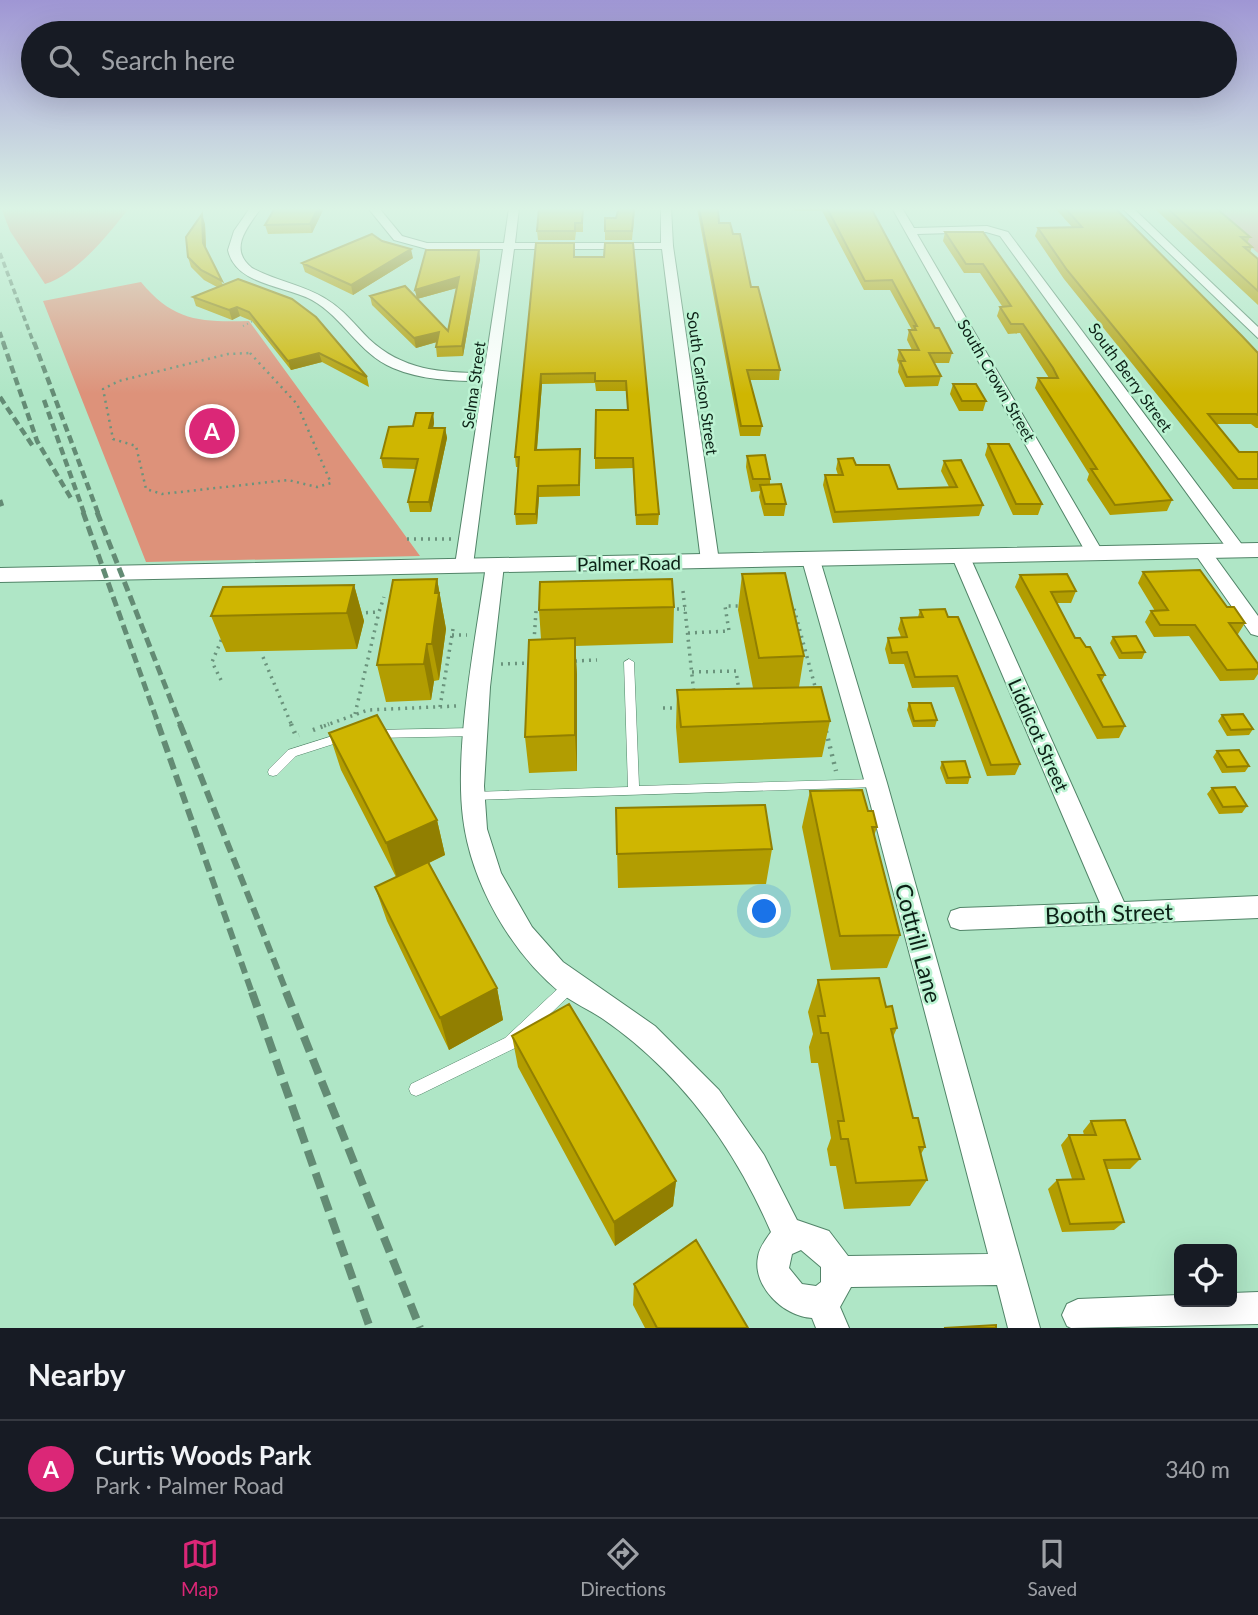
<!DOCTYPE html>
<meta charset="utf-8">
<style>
body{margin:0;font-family:Lato,sans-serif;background:#242831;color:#f1f3f6}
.controls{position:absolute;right:21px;bottom:21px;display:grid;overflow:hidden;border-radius:10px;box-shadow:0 7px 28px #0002}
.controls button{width:63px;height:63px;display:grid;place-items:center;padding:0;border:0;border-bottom:2px solid #363941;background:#171b24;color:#f1f3f6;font:35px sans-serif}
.you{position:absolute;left:765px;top:912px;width:24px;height:24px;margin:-18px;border:5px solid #fff;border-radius:50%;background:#1a73e8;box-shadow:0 0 0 10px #1a73e833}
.badge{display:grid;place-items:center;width:46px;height:46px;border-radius:50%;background:#db2777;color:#fff;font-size:23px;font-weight:700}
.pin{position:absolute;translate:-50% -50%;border:4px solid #fff;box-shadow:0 2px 7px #0006}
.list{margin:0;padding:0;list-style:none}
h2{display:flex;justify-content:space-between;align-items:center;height:91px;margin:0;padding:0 28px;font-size:30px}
h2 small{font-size:23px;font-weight:400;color:#9ea1a6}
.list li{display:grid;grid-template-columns:46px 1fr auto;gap:21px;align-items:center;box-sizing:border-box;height:98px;padding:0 28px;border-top:2px solid #363941}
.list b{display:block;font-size:26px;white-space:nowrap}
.list p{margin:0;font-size:23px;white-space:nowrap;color:#9ea1a6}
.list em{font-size:23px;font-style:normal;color:#9ea1a6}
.icon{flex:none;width:38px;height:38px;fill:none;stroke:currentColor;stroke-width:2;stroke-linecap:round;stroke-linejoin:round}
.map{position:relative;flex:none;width:1258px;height:1328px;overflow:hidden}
.search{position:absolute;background:#171b24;box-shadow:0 7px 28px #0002;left:21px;right:21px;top:21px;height:77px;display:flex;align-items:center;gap:18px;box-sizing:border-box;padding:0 24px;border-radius:38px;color:#9ea1a6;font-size:26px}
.sheet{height:189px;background:#171b24}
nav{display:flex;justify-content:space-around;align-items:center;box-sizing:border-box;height:98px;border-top:2px solid #363941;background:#171b24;font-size:19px;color:#9ea1a6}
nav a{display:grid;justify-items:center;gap:4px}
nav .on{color:#db2777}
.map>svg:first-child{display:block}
.green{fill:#dd927a}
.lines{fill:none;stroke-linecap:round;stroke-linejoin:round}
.service-casing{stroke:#518468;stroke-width:1}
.minor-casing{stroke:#518468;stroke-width:2}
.tertiary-casing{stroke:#518468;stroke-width:2}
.path-far3{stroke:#6a937c;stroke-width:2;stroke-dasharray:1 3.5;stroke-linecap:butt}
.path-far2{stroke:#6a937c;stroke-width:2.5;stroke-dasharray:2 4.5;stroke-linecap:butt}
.path-far1{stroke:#6a937c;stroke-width:3.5;stroke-dasharray:2 5;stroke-linecap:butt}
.path{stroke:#6a937c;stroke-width:4.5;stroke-dasharray:2 6;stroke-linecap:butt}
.service{fill:#fff;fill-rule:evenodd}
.minor{fill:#fff;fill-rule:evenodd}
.tertiary{fill:#fff;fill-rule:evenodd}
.rail-far4{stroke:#638b74;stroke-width:3.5;stroke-dasharray:6 3.5;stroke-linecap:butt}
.rail-far3{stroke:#638b74;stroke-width:4.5;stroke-dasharray:8 4.5;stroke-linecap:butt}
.rail-far2{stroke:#638b74;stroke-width:5;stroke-dasharray:10 5;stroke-linecap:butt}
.rail-far1{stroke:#638b74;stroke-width:6;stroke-dasharray:12 6;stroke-linecap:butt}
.rail{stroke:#638b74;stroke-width:8;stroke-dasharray:16 8;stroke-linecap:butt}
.wall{fill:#b29d01;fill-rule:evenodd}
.shaded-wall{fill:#917f01}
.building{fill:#cfb601;stroke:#917f01;stroke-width:2}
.labels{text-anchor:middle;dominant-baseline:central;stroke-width:5;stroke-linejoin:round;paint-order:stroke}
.far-street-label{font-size:16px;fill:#0c2116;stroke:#bcf3d3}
.street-label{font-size:19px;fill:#0c2116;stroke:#bcf3d3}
.near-street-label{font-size:23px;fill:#0c2116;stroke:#bcf3d3}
</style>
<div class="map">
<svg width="1258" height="1328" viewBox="0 0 1258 1328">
<rect width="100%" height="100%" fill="#afe6c6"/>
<path class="green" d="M129 208C108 235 77 274 45 284L10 231 1 208Z
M1258 208V253L1205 209Z
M141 282C174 322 201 322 249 321L420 556 146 562 43 301Z"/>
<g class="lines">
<g class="service-casing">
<path id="service" d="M629 659 634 662 639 786 876 779 880 780 881 783 880 786 876 787 473 800 469 799 468 796 469 793 473 792 628 787 624 662Z
M475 728 479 729 480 732 479 735 475 736 375 738 371 737 370 734 371 731 375 730Z
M342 733 346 734 347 737 346 740 296 756 277 775 273 776 269 775 268 772 269 769 288 750Z
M571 979 576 981 577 985 576 989 515 1048 421 1094 416 1096 411 1094 409 1089 411 1084 505 1038 566 981Z"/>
</g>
<g class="minor-casing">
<path id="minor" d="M250 208H261C247 228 228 249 252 268 276 281 304 285 326 299 343 309 355 325 369 339 402 370 441 373 484 373L503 249H427L394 240 368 208H379L402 236 427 243H504L509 208H519L515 243H661V208H671L673 246 719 561 716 565H704L701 561 662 249H514L473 565 464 571 455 565 483 381C453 381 421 380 393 368 359 354 343 317 312 300 286 286 235 285 228 250L234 231Z
M892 208H902L914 228 987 226 1008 232 1243 546 1246 550 1243 554H1231L1000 236 986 232 917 234 1104 554 1095 559 1089 558Z
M1122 208H1133L1258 327V338Z
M1202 546 1208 547 1258 616V636L1251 634 1193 551Z
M961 552 970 557 1124 902 1258 896V918L960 930 951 927 948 919 951 911 960 908 1100 903 952 557Z
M811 555 820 560 887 783 1040 1328H1008L997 1285 851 1287 840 1307 849 1328H816L812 1318C784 1317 752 1286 758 1257 759 1248 766 1239 771 1232 745 1172 710 1116 664 1070 645 1051 625 1034 603 1019 590 1010 575 1004 562 994 511 953 471 883 463 818 454 745 476 639 486 565L495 559 504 565 490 687 484 786 487 829 501 873 532 927 563 962 655 1026 719 1090 764 1155 797 1220 829 1231 848 1256 988 1254 865 783 802 560ZM801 1250 821 1267V1282L816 1286 802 1284 789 1268 792 1254Z
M1258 1292V1324L1071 1328 1067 1326 1062 1315 1067 1304 1078 1299 1179 1295V1302H1232V1293Z"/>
</g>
<g class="tertiary-casing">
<path id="tertiary" d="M1258 543V557L0 582V568Z"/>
</g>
<path class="path-far3" d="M243 326 253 321"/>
<path class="path-far2" d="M250 353 297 404 331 483 317 487 288 480 162 494 146 489 136 446 113 439 103 389 119 381 228 354Z"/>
<path class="path-far1" d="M407 539H451
M683 591 694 694
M790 605H793L816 690
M670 609H685
M359 613 379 612 384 597
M688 633 729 631 725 606H740
M452 635H467
M534 641 536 611H543
M263 657 292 726
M575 661 597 660
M501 664 532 663
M692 672 736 671 739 691
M221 680 212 662 223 636
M440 707 453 629
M663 708H681
M355 714 379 612
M324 726 368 710 456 706"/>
<path class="path" d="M291 724 296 736 299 735
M313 730 329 724
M826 731 836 771"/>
<use href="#service" class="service"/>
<use href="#minor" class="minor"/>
<use href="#tertiary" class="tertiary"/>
<path class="rail-far4" d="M0 253 34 344
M0 332 4 344"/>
<path class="rail-far3" d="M3 342 37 441 72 500
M34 342 98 513
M0 397 34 448
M44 400 84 513
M0 500 2 506"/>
<path class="rail-far2" d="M83 512 159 726
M97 512 181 726"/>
<path class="rail-far1" d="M158 724 252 993
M180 724 287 993"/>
<path class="rail" d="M252 992 370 1328
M286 992 420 1328"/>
</g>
<path class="wall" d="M324 208 312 233 268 234 265 225Z
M539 208H583V232H576L575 240H538L537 231Z
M635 208 632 240H605V218H616Z
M697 208H718L719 223 751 287 780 370 779 380H750L762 426 760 436H740Z
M794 208H871L935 328 952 353 949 363H934L941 376 938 386 905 387 898 372 899 365 897 360 899 350H912L907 340 909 330H912L890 290H864L822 211H795Z
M1055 208H1115L1258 353V428H1256L1251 424H1216L1239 452H1258V489H1233L1064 279 1035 236 1038 228 1072 227Z
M1154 208H1216L1250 237 1247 243 1252 247 1250 252 1258 259V305Z
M205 224 206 249 223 285 367 377 369 387 322 362 291 370 252 321 240 316 232 320 196 306 193 297 217 287 204 280 191 267 188 257Z
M945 232H983L1172 500 1167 511 1110 515 1087 480 1089 474 1035 388 1038 378H1049L1020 333 1008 334 997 316 1000 307 1002 306 980 273H964L943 241Z
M382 241 413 258 353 295 305 272 302 263Z
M479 250 480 259 463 356 437 357 436 347 437 342 416 348 372 305 370 296 417 298 415 290ZM457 288 448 331 417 299Z
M574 257H604L659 514 658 525H636L633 468 595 469V458L628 410 626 391H596L595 383 542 384 537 450 580 460V496L539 497 537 524 516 525 515 514 518 467H516L515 457Z
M953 384 986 401 983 411H959L950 394Z
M433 413 434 423 433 428H445L447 438 431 512H410L408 502 416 469 383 468 381 458 413 426Z
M988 444 1042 504 1038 515H1013L985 455Z
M747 456 770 479V485L786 504 784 516H764L759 497 760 491 751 492 746 467Z
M838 459 856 465 898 489 949 487 941 471 944 461 983 505 979 516 833 523 823 485 825 475H838L836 469Z
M1143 572 1227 607 1245 623 1238 634H1237L1258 664V674L1254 680 1220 681 1189 636 1154 637 1145 622 1151 611H1155L1138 583Z
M742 574 804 656 799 687 830 721 822 757 679 763 676 727 677 690 753 688 738 610Z
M1020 575 1076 591 1071 603H1057L1075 638 1086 647 1105 675 1101 682 1125 726 1119 738 1097 739 1015 587Z
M437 579 446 629 439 680 434 681 431 700 386 702 377 665Z
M354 585 364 621 357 649 226 652 211 616Z
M674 607 673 643 575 646 577 675V771L529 773 525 737 541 639 539 610Z
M920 610 948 617 1020 764 1015 775 987 776 954 687 912 688 904 664H889L885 649 888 638 901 637 898 629 901 618 918 617Z
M1113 637 1145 652 1142 659H1119L1110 643Z
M909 703 937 720 935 727H913L907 710Z
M1222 715 1253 729 1249 735 1227 736 1218 721Z
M329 733 437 820 445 855 429 863 497 988 503 1020 449 1050 387 921 375 887 396 877 341 770Z
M1217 751 1249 766 1245 772 1222 773 1213 757Z
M942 762 970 777 968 784H946L940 768Z
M1212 788 1247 806 1242 813 1219 814 1207 794Z
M810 791 868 811 877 827 874 836 900 935 887 968 831 970 802 827Z
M616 808 772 849 766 884 618 888Z
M818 980 886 1007 897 1028 893 1037 913 1118 925 1147 921 1154 927 1180 910 1206 844 1209 836 1166H830L827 1149 831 1138 818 1063H811L809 1047 813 1034 808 1012Z
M512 1036 676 1181 673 1206 615 1246 518 1067Z
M1091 1121 1140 1159 1130 1169H1107L1124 1222 1114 1230 1062 1232 1048 1189 1057 1180 1072 1179 1061 1145 1069 1135H1084L1083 1131Z
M634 1284 748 1328H645L633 1305Z"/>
<path class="shaded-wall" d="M318 208H324L312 233 310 224Z
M202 214 205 224 206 253 203 243Z
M411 249 413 258 353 295 351 285Z
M479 250 480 259 463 356 462 346Z
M459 277 460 287 417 299 415 290Z
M237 307 240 316 232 320 229 310Z
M439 332 440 341 416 348 414 338Z
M319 353 322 362 291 370 288 361Z
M541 374 542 384 536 460 535 450Z
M433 413 434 423 431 438 429 428Z
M445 428 447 438 431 512 429 502Z
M538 486 539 497 537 524 536 514Z
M437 579 446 629 439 680 432 644Z
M354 585 364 621 357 649 347 613Z
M575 638 577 675V771L575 735Z
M427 644 434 681 431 700 424 664Z
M437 820 445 855 397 878 386 843Z
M497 988 503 1020 449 1050 440 1018Z
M676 1181 673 1206 615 1246 614 1222Z"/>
<path class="building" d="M275 208H318L310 224 265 225Z
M539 208H583L582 223H575V231H537Z
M619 208H634L632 231H605V218H616Z
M699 208H718L719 223H730L733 234H740L751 287H758L780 370H747L762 426H741Z
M827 208H871L935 328H939L952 353H929L941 376 907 377 900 361H905L899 350H919L909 330H916L914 326H917L892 280 865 281Z
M1065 208H1115L1242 336 1258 353V415L1256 414H1208L1239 452H1258V479H1238L1067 270 1038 228 1082 227Z
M1167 208H1216L1250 237H1241L1252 247H1244L1258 259V291Z
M202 214 203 243 222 281 201 270 188 257 186 237Z
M945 232H983L1172 500 1115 505 1091 469H1097L1038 378H1058L1053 368 1023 324H1011L1000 307 1011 306 983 264H966Z
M372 234 382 241 411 249 351 285 302 263Z
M536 243H574V257H604L605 243H633L659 514 636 515 633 458H595L596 410H628L626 381H595V373L541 374 535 450 580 449 579 485 538 486 536 514H515L519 457H515Z
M426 250H479L462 346 436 347 439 332 414 338 370 296 405 286 448 331 459 277 415 290Z
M238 279 292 299 316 317 367 377 319 353 288 361 249 312 237 307 229 310 193 297Z
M953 384H976L986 401H962Z
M416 413H433L429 428H445L429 502H408L418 459 381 458 389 427 413 426Z
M988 444H1009L1042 504H1016Z
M765 455 770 479H753L747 456Z
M853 458 856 465H889L898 489 957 487 944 461 961 460 983 505 835 512 825 475H843L838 459Z
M781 484 786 504H765L760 485Z
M1200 570 1227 607H1234L1245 623H1229L1258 664V669L1227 670 1195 625H1160L1151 611 1168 610 1143 572Z
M785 573 804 656 759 658 742 574Z
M1067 574 1076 591 1051 592 1075 638H1080L1086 647H1090L1105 675H1098L1125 726 1103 727 1020 575Z
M437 579 435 593H439L434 627 432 644H427L424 664 377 665 393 580Z
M672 579 674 607 539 610 540 582Z
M354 585 347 613 211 616 223 587Z
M945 609 948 617H958L1020 764 991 765 957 676 915 677 907 652 892 653 888 638 907 637 901 618 923 617 920 610Z
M1136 636 1145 652 1122 653 1113 637Z
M575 638V735L525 737 529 640Z
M821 687 830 721 681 727 677 690Z
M909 703H931L937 720 914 721Z
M1243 714 1253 729 1231 730 1222 715Z
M377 715 437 820 386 843 329 733Z
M1239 750 1249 766 1227 767 1217 751Z
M965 761 970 777 948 778 942 762Z
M1235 787 1247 806 1223 807 1212 788Z
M862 790 868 811H873L877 827H872L900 935 840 936 810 791Z
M765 805 772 849 617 854 616 808Z
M428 862 497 988 440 1018 375 887Z
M879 978 886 1007 892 1006 897 1028 891 1029 913 1118H918L925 1147H919L927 1180 856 1183 848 1139H841L838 1121H844L828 1033H821L818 1016H825L818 980Z
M569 1004 676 1181 614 1222 512 1036Z
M1125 1120 1140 1159 1104 1160 1124 1222 1070 1224 1057 1180 1084 1179 1069 1135H1096L1091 1121Z
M696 1240 748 1328H657L634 1284Z
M996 1325V1328H944Z"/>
<linearGradient id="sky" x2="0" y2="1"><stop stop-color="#9f96d4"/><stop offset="0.53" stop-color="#dbf4e5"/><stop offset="1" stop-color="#dbf4e5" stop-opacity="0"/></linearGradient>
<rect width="1258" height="394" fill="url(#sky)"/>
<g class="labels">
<g class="far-street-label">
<text transform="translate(1131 377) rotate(54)">South Berry Street</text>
<text transform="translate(997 380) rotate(60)">South Crown Street</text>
<text transform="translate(703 383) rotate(82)">South Carlson Street</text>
<text transform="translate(473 385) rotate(-82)">Selma Street</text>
</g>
<g class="street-label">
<text transform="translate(629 563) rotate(-1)">Palmer Road</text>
<text transform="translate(1039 735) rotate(66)">Liddicot Street</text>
</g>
<g class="near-street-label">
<text transform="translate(1109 913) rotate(-2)">Booth Street</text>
<text transform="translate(919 943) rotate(75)">Cottrill Lane</text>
</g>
</g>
</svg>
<div class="controls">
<button><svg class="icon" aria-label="locate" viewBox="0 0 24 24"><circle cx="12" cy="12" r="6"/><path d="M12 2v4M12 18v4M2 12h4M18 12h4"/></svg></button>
</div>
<div class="you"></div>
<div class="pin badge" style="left:212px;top:431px">A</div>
<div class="search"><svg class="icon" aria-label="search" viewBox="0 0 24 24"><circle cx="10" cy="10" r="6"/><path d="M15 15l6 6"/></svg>Search here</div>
</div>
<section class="sheet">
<h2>Nearby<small></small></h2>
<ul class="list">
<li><span class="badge">A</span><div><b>Curtis Woods Park</b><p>Park · Palmer Road</p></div><em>340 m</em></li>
</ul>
</section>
<nav>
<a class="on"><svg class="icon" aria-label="map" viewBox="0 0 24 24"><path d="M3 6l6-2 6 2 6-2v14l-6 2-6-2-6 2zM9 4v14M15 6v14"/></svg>Map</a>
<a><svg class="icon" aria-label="directions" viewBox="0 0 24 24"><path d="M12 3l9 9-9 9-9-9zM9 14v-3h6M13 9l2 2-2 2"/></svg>Directions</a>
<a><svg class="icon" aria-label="saved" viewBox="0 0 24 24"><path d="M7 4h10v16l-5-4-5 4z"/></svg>Saved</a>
</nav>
